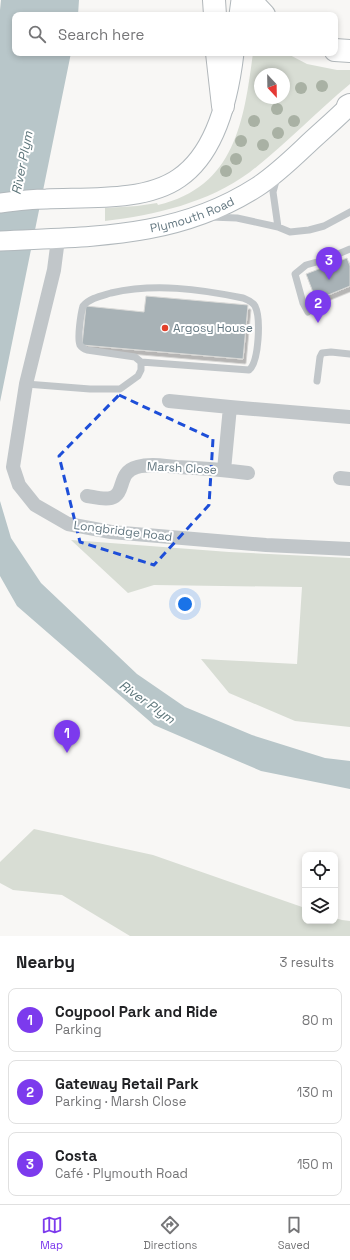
<!DOCTYPE html>
<meta charset="utf-8">
<style>
body{margin:0;font-family:"Space Grotesk",sans-serif;background:#f6f6f6;color:#202124}
.controls{position:absolute;right:12px;bottom:12px;display:grid;overflow:hidden;border-radius:8px;box-shadow:0 2px 6px #0003}
.controls button{width:36px;height:36px;display:grid;place-items:center;padding:0;border:0;border-bottom:1px solid #e0e0e0;background:#fff;color:#202124;font:20px sans-serif}
.compass{position:absolute;left:254px;top:68px;width:36px;height:36px;border-radius:50%;background:#fff;box-shadow:0 2px 6px #0003;rotate:158deg}
.you{position:absolute;left:185px;top:604px;width:14px;height:14px;margin:-10px;border:3px solid #fff;border-radius:50%;background:#1a73e8;box-shadow:0 0 0 6px #1a73e833}
.badge{display:grid;place-items:center;width:26px;height:26px;border-radius:50%;background:#7c3aed;color:#fff;font-size:13px;font-weight:700}
.pin{position:absolute;translate:-50% -33px;filter:drop-shadow(0 1px 2px #0008)}
.pin::after{content:'';position:absolute;top:21px;width:14px;height:12px;background:inherit;clip-path:polygon(0 0,100% 0,50% 100%)}
.list{margin:0;padding:0;list-style:none}
h2{display:flex;justify-content:space-between;align-items:center;height:52px;margin:0;padding:0 16px;font-size:17px}
h2 small{font-size:13px;font-weight:400;color:#757577}
.list li{display:grid;grid-template-columns:26px 1fr auto;gap:12px;align-items:center;box-sizing:border-box;height:64px;margin:0 8px 8px;padding:0 8px;border:1px solid #e0e0e0;border-radius:8px}
.list b{display:block;font-size:15px;white-space:nowrap}
.list p{margin:0;font-size:13px;white-space:nowrap;color:#757577}
.list em{font-size:13px;font-style:normal;color:#757577}
.icon{flex:none;width:22px;height:22px;fill:none;stroke:currentColor;stroke-width:2;stroke-linecap:round;stroke-linejoin:round}
.map{position:relative;flex:none;width:350px;height:936px;overflow:hidden}
.search{position:absolute;background:#fff;box-shadow:0 2px 6px #0003;left:12px;right:12px;top:12px;height:44px;display:flex;align-items:center;gap:10px;box-sizing:border-box;padding:0 14px;border-radius:8px;color:#757577;font-size:15px}
.sheet{height:268px;background:#fff}
nav{display:flex;justify-content:space-around;align-items:center;box-sizing:border-box;height:56px;border-top:1px solid #e0e0e0;background:#fff;font-size:11px;color:#757577}
nav a{display:grid;justify-items:center;gap:2px}
nav .on{color:#7c3aed}
.map>svg:first-child{display:block}
.green{fill:#d8ddd4;fill-rule:evenodd}
.water{fill:#b8c6c9}
.building{fill:#a8b2b6;stroke:#d9d9d7;filter:url(#shadow)}
.lines{fill:none;stroke-linecap:round;stroke-linejoin:round}
.secondary-casing{stroke:#b1b8bc;stroke-width:21}
.primary-casing{stroke:#b2b8bb;stroke-width:24}
.trunk-casing{stroke:#b2b7ba;stroke-width:24}
.service{stroke:#c1c6c9;stroke-width:7}
.minor{stroke:#c1c6c9;stroke-width:14}
.secondary{stroke:#fff;stroke-width:19}
.primary{stroke:#fff;stroke-width:22}
.trunk{stroke:#fff;stroke-width:22}
.tree{fill:#a9b1a4}
.marked{fill:none;stroke:#1d4ed8;stroke-width:3;stroke-dasharray:8 5;stroke-linejoin:round}
.poi-dot{fill:#e2402a;stroke:#fff;stroke-width:1.5}
.labels{text-anchor:middle;dominant-baseline:central;stroke-width:4;stroke-linejoin:round;paint-order:stroke}
.street-label{font-size:12px;fill:#637780;stroke:#fff}
.poi-label{font-size:12px;fill:#637780;stroke:#fff;text-anchor:start}
.water-label{font-size:13px;font-style:italic;fill:#5e767b;stroke:#fff}
</style>
<div class="map">
<svg width="350" height="936" viewBox="0 0 350 936">
<defs>
<filter id="shadow"><feDropShadow dx="2.5" dy="4.5" stdDeviation="0" flood-color="#0004"/></filter>
</defs>
<rect width="100%" height="100%" fill="#f8f7f5"/>
<path class="green" d="M253 53H286L307 64 337 70H350V84C316 112 285 145 250 172 208 203 155 215 105 221V208L137 206 157 203 158 205C235 187 244 121 253 53ZM260 74H284V98H260Z
M71 540 229 552 350 558V727L295 721 229 693 201 659 297 664 302 587 154 585 128 593Z
M34 829 153 855 305 908V921H335V918L342 920 350 921V936H130L62 895 13 890 0 883V862Z"/>
<path class="water" d="M1 0H79L78 15H15V53H71L0 402V10Z
M0 501 11 538 41 583 137 674 185 707 252 735 325 758 350 761V789L261 771 154 725 17 606 0 576Z"/>
<path class="building" d="M347 258 350 266V286L316 300 306 274Z
M146 296 248 305 243 359 82 345 86 306 144 312Z"/>
<g class="lines">
<g class="secondary-casing">
<g id="secondary">
<path d="M239 15 241 0"/>
<path d="M0 203C15 201 30 199 46 199 86 197 145 202 179 178 217 152 229 96 234 53"/>
<path id="s1" d="M0 241C92 236 176 239 257 187 277 174 293 158 310 142 323 130 337 118 350 105"/>
</g>
</g>
<g class="primary-casing">
<path id="primary" d="M250 0 264 15
M335 50 350 51"/>
</g>
<g class="trunk-casing">
<path id="trunk" d="M214 0 215 15
M217 53 223 106
M348 106 350 105"/>
</g>
<path class="service" d="M277 177 273 192 278 227
M210 217 237 218 278 227 290 232 309 230 324 226 350 212
M308 312 303 303 295 274 306 265 324 260 350 249
M317 381 320 357 322 353 331 352 350 354
M26 384 90 389H120L138 376 141 370V362L135 357 87 350C84 349 82 348 80 345 77 338 81 313 83 306 90 298 101 296 111 293 155 283 199 289 243 298 248 300 252 301 255 306 261 318 259 362 249 370L141 362"/>
<path class="minor" d="M58 239 54 270 26 384 13 467 19 485 35 505 68 524 111 532 266 545 350 549
M169 401 230 407 350 417
M224 470 230 407
M340 478 350 479
M87 496C94 497 104 500 111 498 126 494 117 472 137 467 151 463 164 466 177 467 201 468 225 470 248 473"/>
<use href="#secondary" class="secondary"/>
<use href="#primary" class="primary"/>
<use href="#trunk" class="trunk"/>
</g>
<g class="tree">
<circle cx="322" cy="86" r="6"/>
<circle cx="301" cy="88" r="6"/>
<circle cx="277" cy="109" r="6"/>
<circle cx="254" cy="121" r="6"/>
<circle cx="294" cy="121" r="6"/>
<circle cx="278" cy="133" r="6"/>
<circle cx="241" cy="141" r="6"/>
<circle cx="263" cy="145" r="6"/>
<circle cx="236" cy="159" r="6"/>
<circle cx="226" cy="171" r="6"/>
</g>
<path class="marked" d="M119 395 213 439 209 505 154 565 80 542 59 456Z"/>
<circle class="poi-dot" cx="165" cy="328" r="4"/>
<g class="labels">
<g class="street-label">
<text stroke="none"><textPath href="#s1" startOffset="195">Plymouth Road</textPath></text>
<text transform="translate(182 468) rotate(3)">Marsh Close</text>
<text transform="translate(123 531) rotate(7)">Longbridge Road</text>
</g>
<g class="poi-label">
<text x="173" y="328">Argosy House</text>
</g>
<g class="water-label">
<text transform="translate(22 163) rotate(-79)">River Plym</text>
<text transform="translate(147 702) rotate(35)">River Plym</text>
</g>
</g>
</svg>
<div class="controls">
<button><svg class="icon" aria-label="locate" viewBox="0 0 24 24"><circle cx="12" cy="12" r="6"/><path d="M12 2v4M12 18v4M2 12h4M18 12h4"/></svg></button>
<button><svg class="icon" aria-label="layers" viewBox="0 0 24 24"><path d="M12 4l9 5-9 5-9-5zM3 14l9 5 9-5"/></svg></button>
</div>
<svg class="compass" viewBox="-18 -18 36 36"><path d="M0-13l5 13h-10z" fill="#e53935"/><path d="M0 13l5-13h-10z" fill="#757577"/></svg>
<div class="you"></div>
<div class="pin badge" style="left:67px;top:753px">1</div>
<div class="pin badge" style="left:318px;top:323px">2</div>
<div class="pin badge" style="left:329px;top:280px">3</div>
<div class="search"><svg class="icon" aria-label="search" viewBox="0 0 24 24"><circle cx="10" cy="10" r="6"/><path d="M15 15l6 6"/></svg>Search here</div>
</div>
<section class="sheet">
<h2>Nearby<small>3 results</small></h2>
<ul class="list">
<li><span class="badge">1</span><div><b>Coypool Park and Ride</b><p>Parking</p></div><em>80 m</em></li>
<li><span class="badge">2</span><div><b>Gateway Retail Park</b><p>Parking · Marsh Close</p></div><em>130 m</em></li>
<li><span class="badge">3</span><div><b>Costa</b><p>Café · Plymouth Road</p></div><em>150 m</em></li>
</ul>
</section>
<nav>
<a class="on"><svg class="icon" aria-label="map" viewBox="0 0 24 24"><path d="M3 6l6-2 6 2 6-2v14l-6 2-6-2-6 2zM9 4v14M15 6v14"/></svg>Map</a>
<a><svg class="icon" aria-label="directions" viewBox="0 0 24 24"><path d="M12 3l9 9-9 9-9-9zM9 14v-3h6M13 9l2 2-2 2"/></svg>Directions</a>
<a><svg class="icon" aria-label="saved" viewBox="0 0 24 24"><path d="M7 4h10v16l-5-4-5 4z"/></svg>Saved</a>
</nav>
